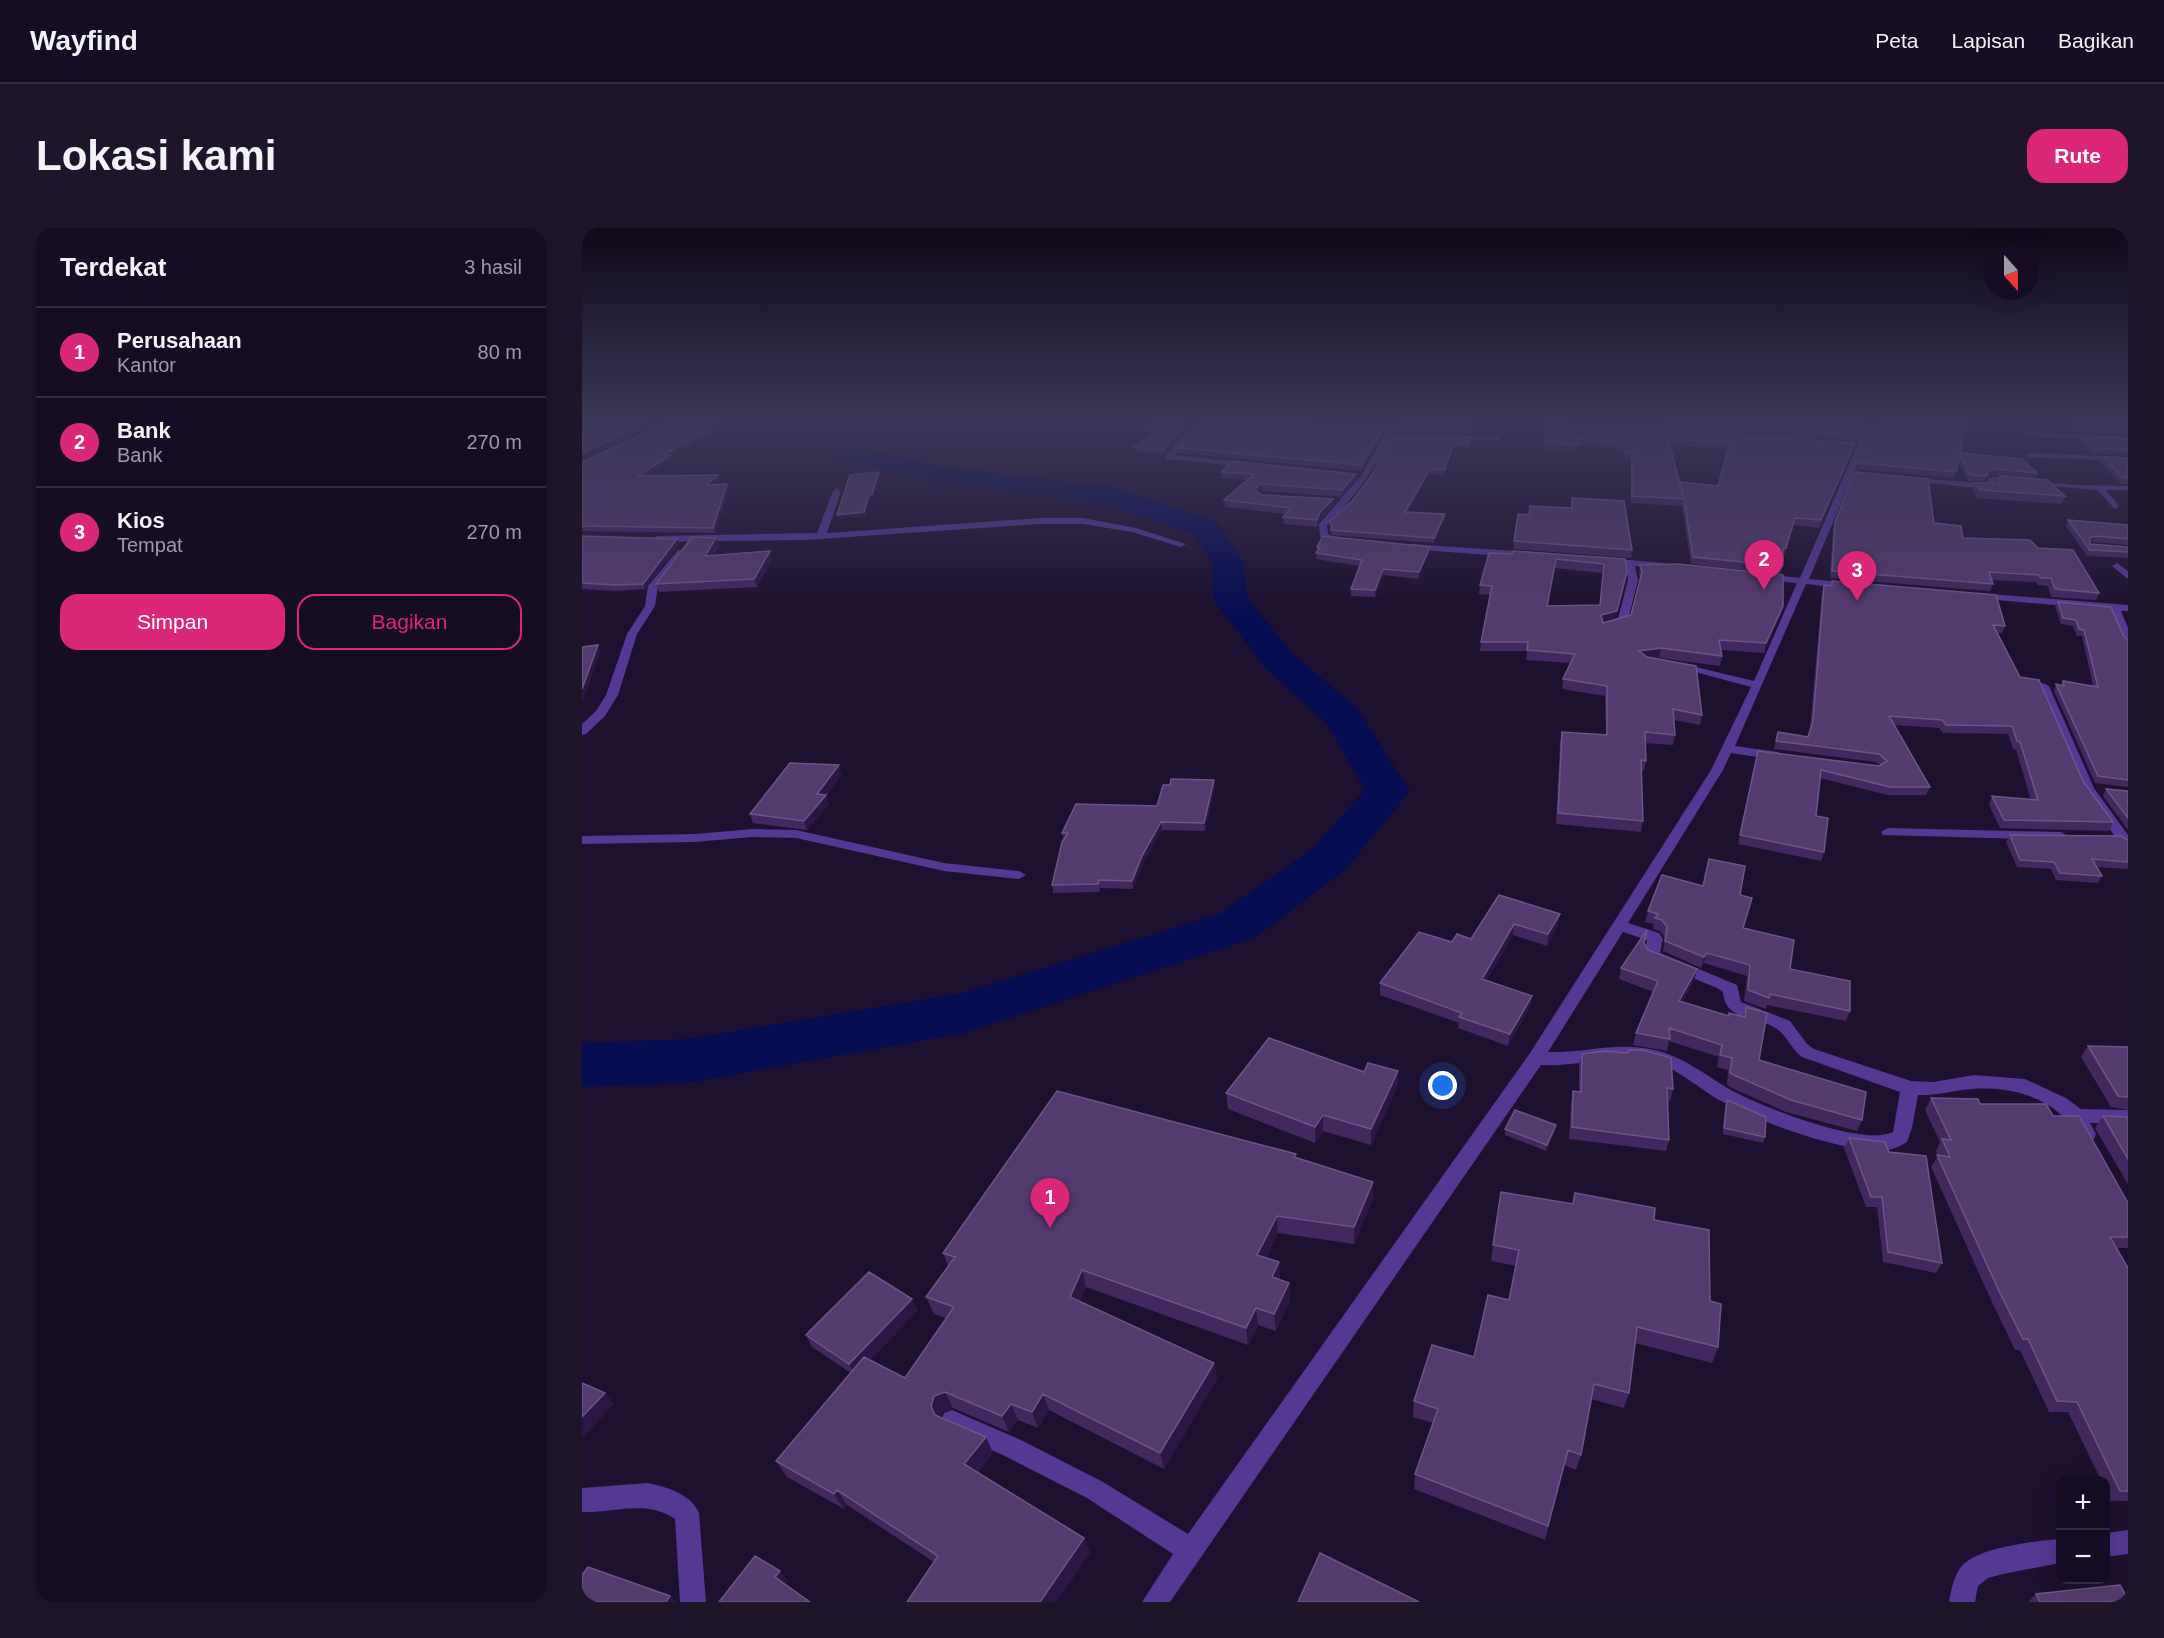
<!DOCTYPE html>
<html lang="id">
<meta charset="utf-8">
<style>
body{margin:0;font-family:Arial,sans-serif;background:#1f152b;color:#f1f3f6}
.controls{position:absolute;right:18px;bottom:18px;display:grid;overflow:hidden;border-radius:12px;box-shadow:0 6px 24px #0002}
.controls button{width:54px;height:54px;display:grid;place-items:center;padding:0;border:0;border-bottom:2px solid #352c41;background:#160c23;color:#f1f3f6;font:30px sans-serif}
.compass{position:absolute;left:1402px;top:18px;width:54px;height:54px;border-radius:50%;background:#160c23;box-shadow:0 6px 24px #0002;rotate:159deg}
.you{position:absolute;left:861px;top:858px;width:21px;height:21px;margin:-15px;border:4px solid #fff;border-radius:50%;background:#1a73e8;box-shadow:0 0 0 9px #1a73e833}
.badge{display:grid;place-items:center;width:39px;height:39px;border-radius:50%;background:#db2777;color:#fff;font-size:20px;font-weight:700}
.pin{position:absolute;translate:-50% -50px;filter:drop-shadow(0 2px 3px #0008)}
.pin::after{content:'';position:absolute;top:32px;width:21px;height:18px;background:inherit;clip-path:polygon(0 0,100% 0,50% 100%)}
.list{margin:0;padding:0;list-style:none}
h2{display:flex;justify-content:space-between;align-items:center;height:78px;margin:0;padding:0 24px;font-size:26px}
h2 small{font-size:20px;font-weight:400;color:#9e9ba6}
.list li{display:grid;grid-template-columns:39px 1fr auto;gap:18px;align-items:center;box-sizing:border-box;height:90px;padding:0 24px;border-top:2px solid #352c41}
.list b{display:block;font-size:22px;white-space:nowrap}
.list p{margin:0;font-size:20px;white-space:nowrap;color:#9e9ba6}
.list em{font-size:20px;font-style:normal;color:#9e9ba6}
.actions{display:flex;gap:12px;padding:18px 24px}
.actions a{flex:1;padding:14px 0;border:2px solid #db2777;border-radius:18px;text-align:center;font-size:21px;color:#db2777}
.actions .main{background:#db2777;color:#fff}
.map{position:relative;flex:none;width:1546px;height:1374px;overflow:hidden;border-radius:18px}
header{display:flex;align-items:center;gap:36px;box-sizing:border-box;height:84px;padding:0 30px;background:#160c23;border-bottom:2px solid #352c41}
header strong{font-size:28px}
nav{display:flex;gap:33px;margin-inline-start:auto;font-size:21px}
.intro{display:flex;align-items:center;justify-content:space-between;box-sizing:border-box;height:144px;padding:0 36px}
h1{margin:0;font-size:42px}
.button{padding:15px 27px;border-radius:18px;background:#db2777;color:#fff;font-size:21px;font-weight:700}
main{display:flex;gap:36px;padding:0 36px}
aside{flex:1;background:#160c23;border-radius:18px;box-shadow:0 6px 24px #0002}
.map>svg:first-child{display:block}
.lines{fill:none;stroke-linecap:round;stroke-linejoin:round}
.river{fill:#070d51;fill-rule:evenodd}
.minor{fill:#543891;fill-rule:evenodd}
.wall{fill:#42285e;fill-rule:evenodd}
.shaded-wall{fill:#2c1644}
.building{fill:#543b6f;stroke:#6c5586;stroke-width:1.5;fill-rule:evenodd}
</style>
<header>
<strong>Wayfind</strong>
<nav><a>Peta</a><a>Lapisan</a><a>Bagikan</a></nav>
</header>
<div class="intro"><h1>Lokasi kami</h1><a class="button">Rute</a></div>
<main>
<aside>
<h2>Terdekat<small>3 hasil</small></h2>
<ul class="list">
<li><span class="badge">1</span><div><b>Perusahaan</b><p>Kantor</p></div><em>80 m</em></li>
<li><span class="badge">2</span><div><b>Bank</b><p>Bank</p></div><em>270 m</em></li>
<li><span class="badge">3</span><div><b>Kios</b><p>Tempat</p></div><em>270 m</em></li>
</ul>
<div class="actions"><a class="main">Simpan</a><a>Bagikan</a></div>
</aside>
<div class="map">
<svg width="1546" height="1374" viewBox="0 0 1546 1374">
<rect width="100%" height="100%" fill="#1e102f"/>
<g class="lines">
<path class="river" d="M240 195H264L263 199 275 219 344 236 530 259 635 294 661 335 666 371 710 425 775 480 828 563 764 641 673 710 382 805 106 855 0 859V815L106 811 380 765 637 686 730 621 783 562 745 496 684 441 632 372 629 335 612 306 525 276 344 252 256 230 239 199Z"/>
<path class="minor" d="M611 195H619L593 227 666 235H669V239L584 231V227Z
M809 195H817C798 233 776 266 745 297L746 306 765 314 760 317 738 309 737 296 779 248Z
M918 195H959L988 199 984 201Z
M1285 195H1293L1227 351 1268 355 1273 358 1268 361 1224 356 1153 518 1196 524 1202 528 1196 532 1149 525 1141 542 1046 695 1077 705 1081 711 1078 725 1081 726 1155 757 1159 774 1208 793 1225 816 1232 821 1329 853 1351 854 1392 847 1443 851 1484 870 1499 881 1546 882V896L1508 895 1514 906 1512 911 1505 913 1498 911C1477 872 1434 858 1391 861 1372 862 1355 868 1336 867L1330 900 1325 914C1318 918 1311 922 1303 922 1259 925 1178 894 1139 873 1117 861 1097 841 1072 834 1035 825 996 839 959 837L588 1374H560L591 1326 505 1270 423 1228 362 1201 359 1193 362 1185 370 1182 439 1212 521 1254 606 1306 948 825 1129 542 1169 459 1091 438 1097 435 1172 453 1215 355 1181 352 1176 349 1181 346 1218 350ZM1041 704 1065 712 1062 727 1064 731 1135 760 1141 764C1143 794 1175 787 1195 801 1205 808 1210 822 1220 829L1318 864 1311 904C1280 919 1178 878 1149 862 1123 847 1101 828 1072 822 1037 813 1002 825 966 824Z
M1445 204 1546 209V213L1448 208Z
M843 207 916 208 920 210 916 212 840 211Z
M1448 225 1546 229V233L1445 229 1444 227Z
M1323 249 1406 256V250L1413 249 1494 257 1546 258V262H1524L1537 278 1533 281 1515 262 1413 253V260L1406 261 1326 253H1323Z
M255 260 259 263 245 305 458 290H501L554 300 604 316 599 319 550 304 501 296H458L222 312 75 314 70 311 75 308 235 305 251 263Z
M829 316 948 324 953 327 948 330 826 321V317Z
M96 322 104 324 76 358 73 378 55 406 36 467 23 488 4 506 0 507V496L14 483 24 467 45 406 63 378 66 358Z
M1023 330 1083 335 1088 338 1083 341 1053 338 1056 352 1045 396 1028 403 1023 400 1035 394 1046 352 1044 338 1020 335V331Z
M1535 335 1546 343V351L1530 338Z
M1396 365 1546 377V383H1539L1546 400V417L1541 414 1529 382 1392 370V366Z
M1461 455 1467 458 1512 560 1546 607V621L1541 620 1499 560 1455 458Z
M1306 600 1479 604 1486 608 1479 612 1301 607 1299 604Z
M171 601 214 602 362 635 437 643 444 647 437 651 362 643 214 610 171 609 112 614 0 616V608L112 606Z
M66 1255C85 1259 109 1266 117 1285L124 1374H98L93 1291C65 1271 32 1285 0 1284V1260Z
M1546 1302V1326L1524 1329V1305Z
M1478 1311V1335L1421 1346 1406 1350 1396 1358 1393 1374H1367C1369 1362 1372 1348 1379 1339 1395 1319 1454 1313 1478 1311Z"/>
</g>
<path class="wall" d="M608 195 582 227 553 224 552 219 572 206 561 205 560 200Z
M727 195H807L805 199Z
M891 195 890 205 816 203V198Z
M965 195 1272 221 1237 300 1211 297 1202 328H1201V338L1199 346 1109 336 1100 278 1049 275V232H1043L1042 225H1036L1035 220 995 218V223L962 221ZM1088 218 1146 221 1136 258 1099 254 1098 257Z
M997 195H1283L1276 213Z
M1481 195H1546V207L1490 204Z
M800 207 780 243 597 225V220Z
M811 207 889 210 888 220H871L862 246H848L825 284 863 286V291L852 315 749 307 750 300 747 298V294L770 273 790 247Z
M1500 208 1546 210V227L1510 225 1498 213Z
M1378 225 1455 245 1453 251 1413 247 1405 248 1403 254 1386 253 1376 234 1372 250 1275 241 1277 235Z
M89 228 91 232 66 248 136 247 138 252 132 257 145 256 147 261 133 305 0 303V234Z
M1521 229 1546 230V256H1539L1518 234Z
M640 244 774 252 760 269 680 263 677 265 680 267 751 278 738 291 735 299 702 296 701 289 704 286 643 279 642 272 666 252 640 250Z
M1393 255H1416L1483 268 1480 276 1395 270 1391 262Z
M990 270 1050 322 1049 330 931 321 932 313 947 287 989 280Z
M1486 292 1546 297V317L1510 314 1508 315V316L1546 319V330L1505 328 1484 298Z
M1253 294 1352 295 1381 310 1456 320 1517 365 1514 372 1469 369 1466 358 1456 357 1454 354 1409 352 1411 356 1408 363 1248 350 1251 301Z
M0 308 95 311 97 316 63 361 35 363 0 361Z
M134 310 137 318 131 327 190 331 175 359 77 364 74 356Z
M735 319 847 325 836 351 801 347 793 369 769 368V361L777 338 734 331Z
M930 326 1043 331 1044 352 1033 391 1049 387 1058 351 1057 345 1058 337 1201 378 1198 388 1182 425 1139 422 1140 428 1138 438 1077 430 1071 431 1120 487 1118 497 1092 492 1093 507 1091 517 1063 515 1064 533 1062 543H1059L1061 593 1059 604 974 596 978 514 980 504 1024 507 1023 468 980 461 981 451 988 435 944 432 945 423H898L899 414 908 367 897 366 898 357ZM972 340 1021 345 1018 377 966 378Z
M1250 353 1423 398 1420 405H1416L1438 449 1501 553 1531 594 1527 603 1418 600 1407 577 1410 568 1449 572 1434 522 1431 521 1426 506 1361 505 1357 500 1312 497 1348 559 1344 567H1305L1238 550 1234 588 1242 624 1239 633 1156 616 1174 531 1297 538 1298 537 1294 534 1192 521 1196 504 1226 509 1228 500 1240 365 1242 357 1248 358Z
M1476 374 1546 412V559L1513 555 1472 463 1474 456 1479 457 1481 453 1511 458 1500 408H1495L1491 398 1479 396 1473 379Z
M260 546 244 568 247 576 225 602 171 595 168 586Z
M632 552 633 559 623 603 580 602 561 635 551 661 518 660 517 664 471 665 470 657 482 611 480 605 575 578Z
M1524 561 1546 563V602L1521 568Z
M1428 607 1546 612V641L1514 639 1520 648 1516 655 1474 652 1469 641 1435 639 1424 614Z
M917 667 976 697 965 718 931 707 904 753 950 768 948 779 926 818 876 800 877 795 798 767V755L870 714 889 711Z
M1158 667 1161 700 1208 741 1268 783 1264 793 1185 777 1184 781 1162 773 1165 748 1122 735 1119 740 1081 723 1083 710 1078 703 1071 701 1072 696 1063 694 1066 683Z
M1062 715 1066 722 1115 741 1112 753 1100 774 1147 788 1161 789 1164 779 1177 832 1280 892 1275 903 1204 884 1150 860 1145 857 1146 842 1135 839 1137 829 1087 813 1085 823 1051 817 1054 805 1071 764 1037 751 1039 740Z
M1506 818 1546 819V882L1529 879 1499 829Z
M1000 826 1091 861 1088 873H1086L1087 912 1084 923 987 911 989 875 991 863 997 864V837Z
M816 843 815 859 789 917 741 903 733 915 646 881 644 865 782 844Z
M1349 870 1398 876 1471 888 1546 975V1020H1535L1546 1040V1273H1528L1524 1263V1252H1519L1486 1184H1467L1438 1122H1433L1410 1074 1349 939 1356 928 1354 923 1358 914 1343 882Z
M1145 872 1183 909 1181 915 1141 906 1143 878Z
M1521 888 1546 889V956L1513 900Z
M923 901 973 903 964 923 923 907Z
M1267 910 1307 924 1360 1035 1354 1045 1301 1034 1295 979H1284L1262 920Z
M714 930 791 971 772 1016 696 1005 684 1030 697 1034 698 1052 707 1055 708 1072 694 1103 676 1097 666 1117 504 1059 498 1073 632 1135 635 1151 582 1241 467 1182 456 1200 436 1192 427 1204 371 1180 360 1184 358 1189 411 1225 396 1244 502 1310 508 1325 474 1374H325L352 1334 265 1277 262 1281 205 1249 194 1233 269 1145 230 1119 224 1107 336 1082 288 1132 323 1150 364 1090 352 1086 344 1069 366 1038 361 1025Z
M919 964 991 976 993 965 1072 992 1128 1073 1136 1119 1130 1135 1053 1115 1047 1165 1042 1180 1009 1171 999 1227 994 1242 982 1237 963 1312 832 1261 833 1246 851 1195 831 1189 832 1173 892 1129 927 1072 934 1038 909 1033Z
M1454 1366 1546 1374H1446Z"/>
<path class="shaded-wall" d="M65 195H77L0 231V225Z
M141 195H151L89 228 91 232 58 253 56 248 81 227Z
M603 195H608L582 227 581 222Z
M800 202V207L780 243V237Z
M1273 215 1272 221 1237 300 1239 292Z
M871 216V220L862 246 863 242Z
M848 241V246L823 288V284Z
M1415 241 1413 247 1404 248 1407 242Z
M297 244 298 249 291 270 288 271 283 289 256 291 255 287 287 267Z
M774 246V252L760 269V262Z
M136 247 138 252 126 262 124 257Z
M145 256 147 261 133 305 131 300Z
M680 256V263L675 266 674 260Z
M751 271V278L738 291 735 299V292L738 284Z
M863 286V291L852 315V310Z
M1513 308 1510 314 1505 316 1508 310Z
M134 310 137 318 126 335 123 328Z
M95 311 97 316 63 361 61 356Z
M848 319 847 325 836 351 837 344Z
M188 323 190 331 175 359 172 351Z
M801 341V347L793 369V362Z
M1045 343 1033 392 1017 397 1019 387Z
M1201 378 1198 388 1182 425 1184 415Z
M16 417 19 424 0 476V461Z
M1079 420 1077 430 1055 433 1057 423Z
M257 537 260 546 244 568 247 576 225 602 222 593 235 566Z
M632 552 633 559 623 603 622 595Z
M579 594 580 602 561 635 551 661 550 653 560 628Z
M978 686 976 697 965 718 966 706Z
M932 696 931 707 899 762 900 751Z
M1125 725 1122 735 1119 740 1122 729Z
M1115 741 1112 753 1094 784 1097 773Z
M950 768 948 779 926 818 928 806Z
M816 843 815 859 789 917V901Z
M741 887V903L733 915V899Z
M974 897 973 903 964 923 965 917Z
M791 954V971L772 1016V999Z
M695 988 696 1005 677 1044 675 1027Z
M697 1034 698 1051 691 1066 690 1049Z
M500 1042 504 1059 493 1086 488 1069Z
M707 1055 708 1072 694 1103 692 1086Z
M330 1071 336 1082 274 1148 267 1136Z
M674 1080 676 1097 666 1117 664 1100Z
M632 1135 635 1151 582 1241 578 1225Z
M363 1164 371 1180 360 1184 357 1194 349 1178 352 1168Z
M23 1165 32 1176 0 1211V1189Z
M461 1166 467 1182 456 1200 450 1184Z
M429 1176 436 1192 427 1204 420 1188Z
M404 1209 411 1225 390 1252 382 1236Z
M255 1262 265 1277 262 1281 252 1266Z
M502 1310 508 1325 474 1374H458Z
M198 1343 206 1353 201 1359 193 1349Z
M88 1368 95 1374H84Z"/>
<path class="building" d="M0 195H65L0 225Z
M86 195H141L81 227H89L56 248 136 247 124 257 145 256 131 300 0 298V234Z
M566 195H603L581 222 552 219 579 202 560 200Z
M617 195H723L800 202 780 237 597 220Z
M817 195H891L890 200 816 198Z
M965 195H981L1273 215 1239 292 1213 290 1204 320H1201V338L1111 329 1102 271 1050 268V225H1044L1043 219 1037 218 1036 213 996 211V217L963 215ZM1086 211 1148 214 1136 258 1099 254 1101 267Z
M1086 195H1282L1277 207Z
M1295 195H1384L1378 225 1440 231 1455 245 1415 241 1407 242 1405 248 1388 247 1378 227 1374 244 1277 235Z
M1488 195H1546V202L1492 199Z
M811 207 889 210 888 216H871L863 242 848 241 823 284 863 286 852 310 749 302 750 296 747 294 770 273 790 247Z
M1500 208 1546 210V222L1512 220Z
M1521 229 1546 230V250H1541Z
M648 233 774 246 760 262 680 256 674 260V263L680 267 751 271 738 284 735 292 701 289 709 280 642 272 672 246 640 244Z
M297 244 290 266 287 267 282 284 255 287 268 247Z
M1273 244 1346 251 1352 295 1379 298 1381 310 1448 312 1456 320 1491 322 1517 365 1473 361 1469 350H1459L1457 347 1407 344 1411 356 1250 343 1253 294Z
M1418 248 1465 252 1483 268 1398 262 1393 255H1416Z
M990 270 1042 273 1050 322 932 313 936 286 947 287 948 278 990 280Z
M1486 292 1546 297V311L1513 308 1508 310V316L1546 319V324L1508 322Z
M0 308 95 311 61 356 33 357 0 355Z
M741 308 848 319 837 344 801 341 793 362 769 361 780 332 734 325 738 319H735Z
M110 309 134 310 123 328 188 323 172 351 74 356Z
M931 323 1043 331 1045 343 1035 383 1019 387 1021 395 1049 387 1060 344 1058 337 1096 336 1201 347V378L1184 415 1137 412 1140 428 1079 420 1057 423 1065 429 1114 438 1120 487 1091 481 1093 507 1063 504 1064 533 1059 532 1061 593 976 585 980 504 1025 507V458L981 451 993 426 945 422 946 414H899L910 358 898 357 907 325 930 326ZM974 331 1022 336 1018 377 965 378Z
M1250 353 1414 367 1423 398 1411 397 1438 449 1457 452 1501 553 1531 594 1422 592 1410 568 1456 572 1438 514 1435 513 1430 498 1364 497 1360 492 1307 488 1348 559H1308L1239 542 1234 588 1246 590 1242 624 1158 607 1176 523 1297 538 1305 533 1297 526 1194 513 1196 504 1226 509 1231 493 1242 357 1250 358Z
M1476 374 1529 379 1542 409 1546 412V552L1516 548 1474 456 1482 458 1481 453 1516 459 1502 402 1497 401 1494 392 1481 390Z
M16 417 0 461V419Z
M208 535 257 537 235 566 244 567 222 593 168 586Z
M589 551 632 552 622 595 579 594 560 628 550 653 517 652 516 656 470 657 480 614 486 605H480L494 576 575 578 581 557H588Z
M1524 561 1546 563V590Z
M1428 607 1539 608 1546 612V634L1510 631 1520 648 1478 645 1472 634 1438 632Z
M1127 631 1163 638 1158 667 1170 670 1161 700 1212 712 1208 741 1268 753V783L1188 766 1187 770 1166 762 1168 737 1125 725 1122 729 1083 713 1085 699 1080 692 1073 690 1076 686 1066 683 1080 647 1121 658Z
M917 667 978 686 966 706 932 696 900 751 950 768 928 806 877 789 880 785 798 755 837 704 870 714 875 706 889 711Z
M1065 702 1062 715 1066 722 1115 741 1097 773 1147 788V785L1163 789 1164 779 1185 785 1177 832 1284 864 1280 892 1209 872 1154 848 1148 845 1150 830 1138 827 1140 817 1087 800 1088 811 1054 805 1076 753 1039 740Z
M687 810 782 844 786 835 816 843 789 901 741 887 733 899 644 865Z
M1506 818 1546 819V869L1536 868Z
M1047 822H1061L1089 830 1091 861 1085 860 1087 912 990 899 991 863 999 864 1000 826 1023 823 1045 825Z
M475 863 714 926 712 929 791 954 772 999 695 988 675 1027 697 1034 690 1049 707 1055 692 1086 674 1080 664 1100 500 1042 488 1069 632 1135 578 1225 461 1166 450 1184 429 1176 420 1188 363 1164 352 1168 349 1178 353 1187 404 1209 382 1236 502 1310 458 1374H325L356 1328 255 1262 252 1266 194 1233 282 1129 323 1150 372 1079 344 1069 373 1029 361 1025Z
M1349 870 1396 871 1398 876H1464L1471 888H1497L1546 975V1009H1528L1546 1040V1263H1538L1495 1174 1475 1173 1446 1111H1441L1417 1063 1355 927 1368 929 1360 911 1369 912Z
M1145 872 1184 889 1183 909 1142 900Z
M933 882 974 897 965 917 923 901Z
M1521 888 1546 889V931Z
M1267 910 1303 914 1307 924 1344 928 1360 1035 1306 1024 1300 969H1289Z
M919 964 991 976 993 965 1073 980 1072 992 1127 1002 1128 1073 1139 1076 1136 1119 1055 1099 1047 1165 1012 1156 999 1227 986 1222 966 1298 833 1246 856 1181 832 1173 850 1117 892 1129 906 1067 927 1072 937 1022 911 1017Z
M287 1044 330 1071 267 1136 224 1107Z
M0 1155 23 1165 0 1189Z
M738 1325 837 1374H716Z
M173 1328 198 1343 193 1349 228 1374H137Z
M6 1339 88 1368 84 1374H0V1347Z
M1538 1357 1546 1371V1374H1458L1454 1366Z"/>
<linearGradient id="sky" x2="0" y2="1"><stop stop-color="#10091a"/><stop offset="0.5" stop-color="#3b3758"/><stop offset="1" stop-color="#3b3758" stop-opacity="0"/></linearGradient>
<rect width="1546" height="387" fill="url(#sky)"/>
</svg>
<div class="controls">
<button>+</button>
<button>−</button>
</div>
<svg class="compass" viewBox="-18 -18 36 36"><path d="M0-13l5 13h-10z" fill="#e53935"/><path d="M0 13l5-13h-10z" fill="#9e9ba6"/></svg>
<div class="you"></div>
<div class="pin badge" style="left:468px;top:1000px">1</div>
<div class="pin badge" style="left:1182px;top:362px">2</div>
<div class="pin badge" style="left:1275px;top:373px">3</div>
</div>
</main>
